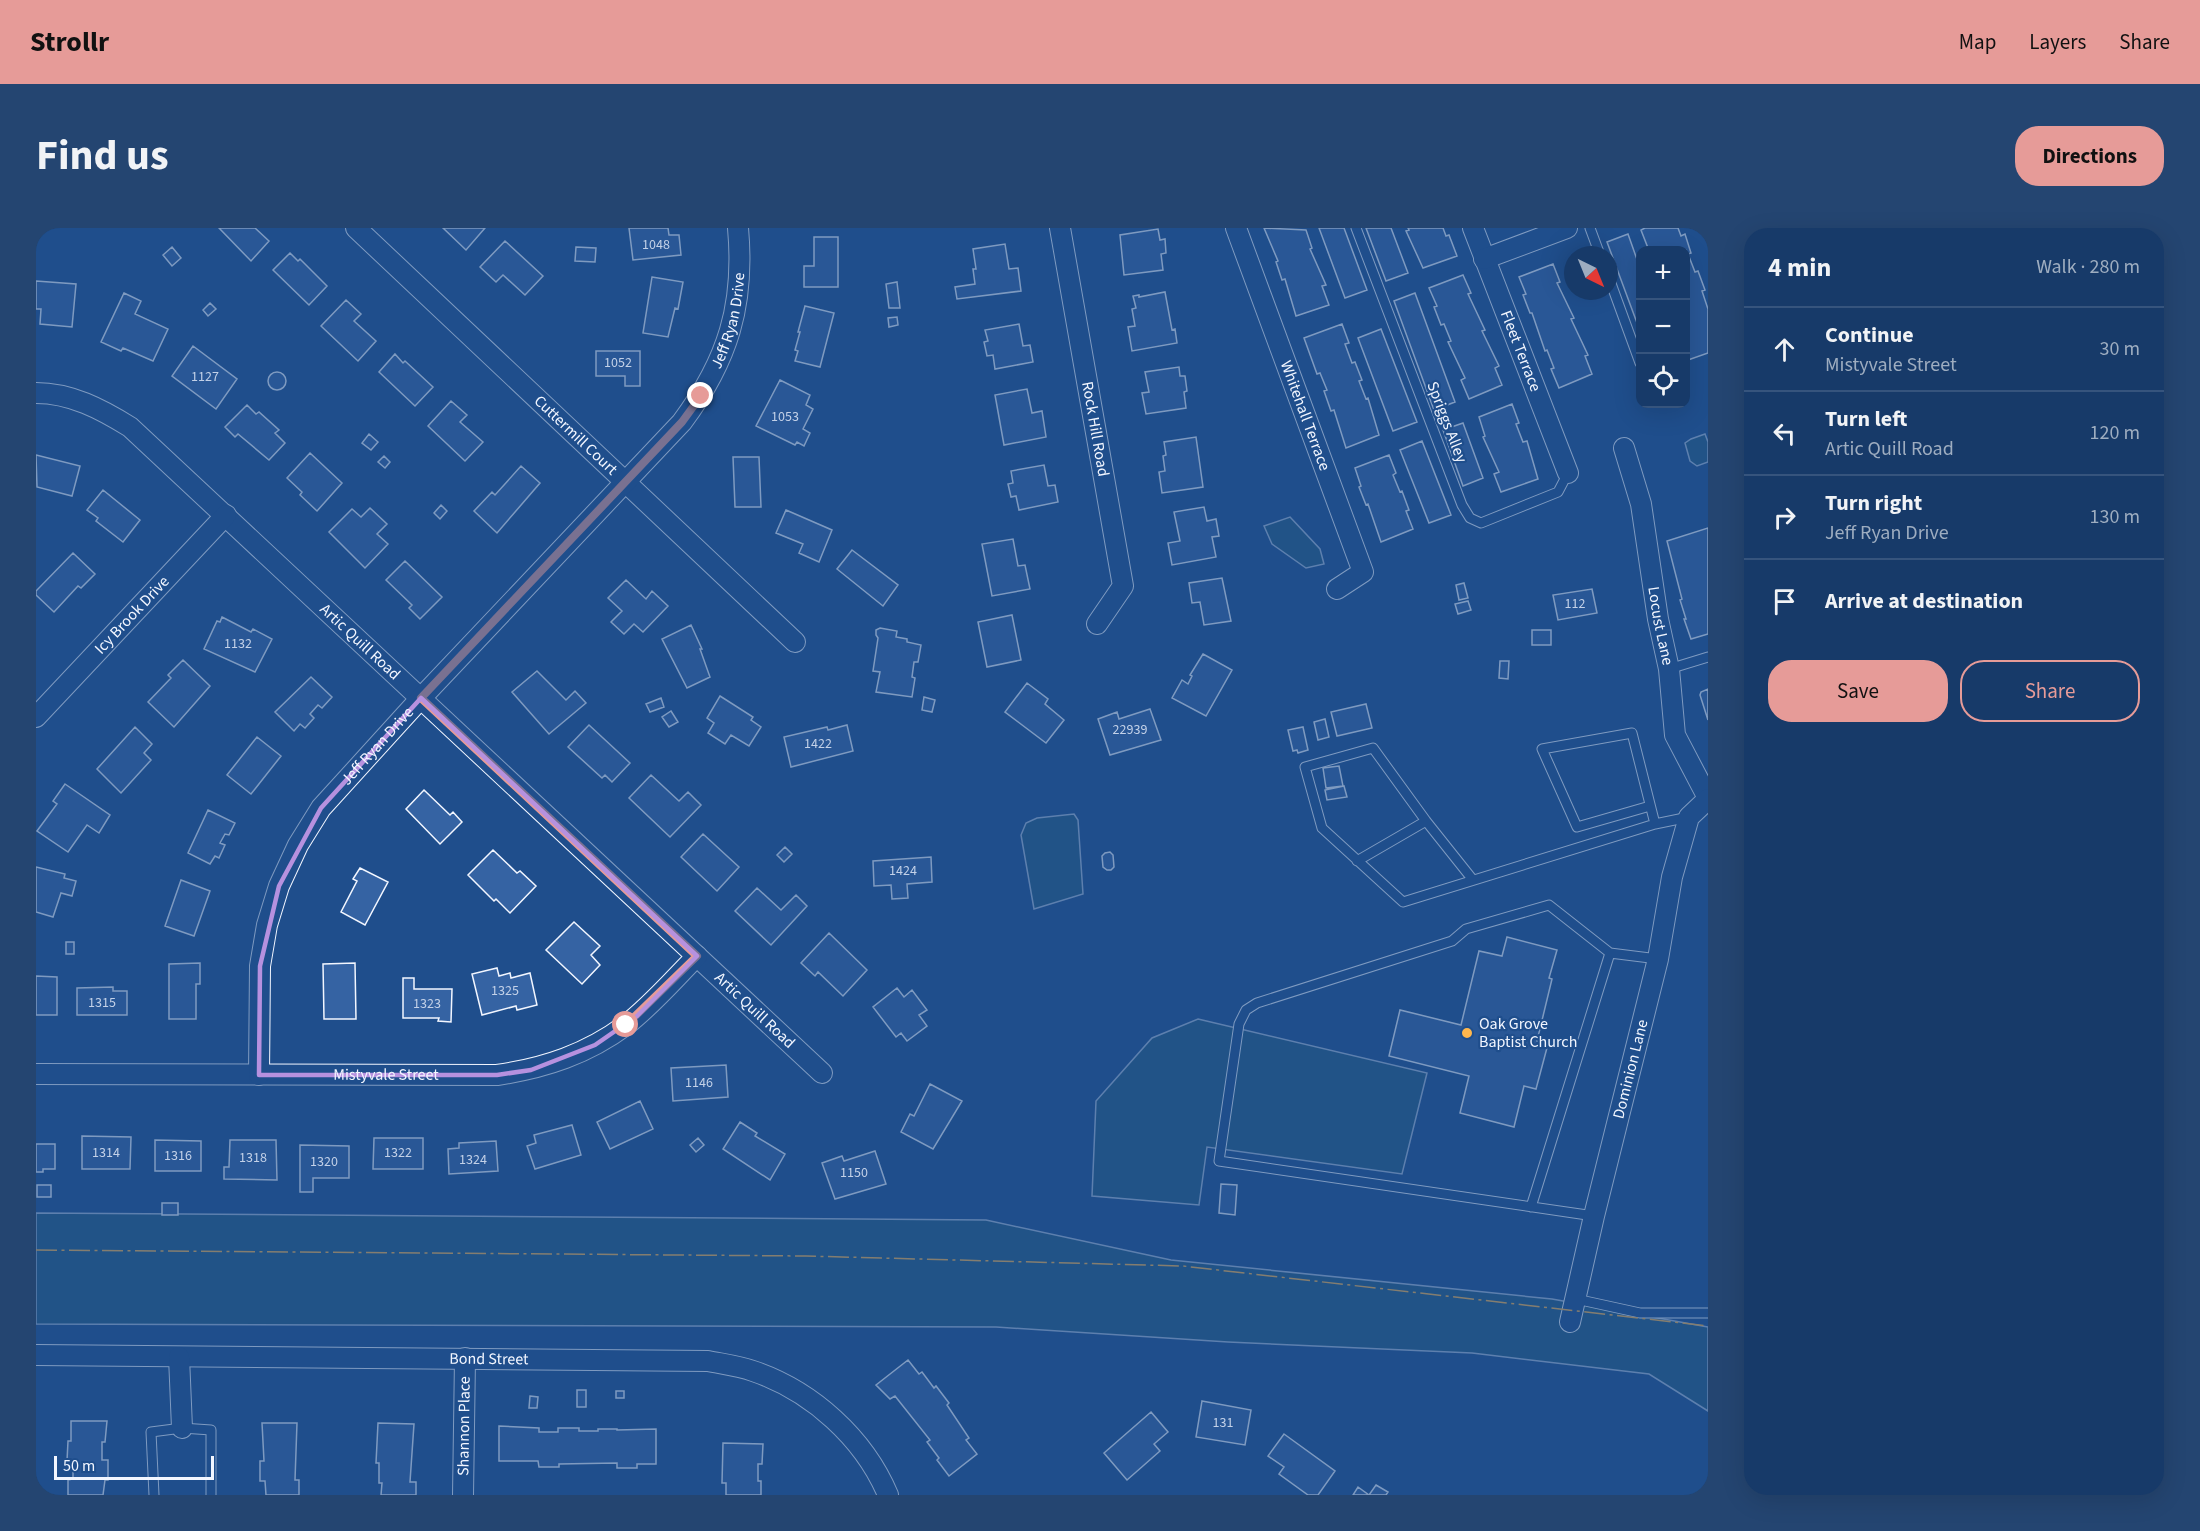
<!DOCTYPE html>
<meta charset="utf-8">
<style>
body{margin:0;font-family:"Source Sans 3",sans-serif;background:#244571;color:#f1f3f6}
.controls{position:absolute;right:18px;top:18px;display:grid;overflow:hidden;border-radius:12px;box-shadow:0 6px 24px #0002}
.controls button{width:54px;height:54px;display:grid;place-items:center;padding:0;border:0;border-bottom:2px solid #36547d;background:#173a69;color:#f1f3f6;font:30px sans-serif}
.compass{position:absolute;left:1528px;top:18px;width:54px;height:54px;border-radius:50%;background:#173a69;box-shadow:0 6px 24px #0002;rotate:137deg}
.scale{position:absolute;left:18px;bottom:15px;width:160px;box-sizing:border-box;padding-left:6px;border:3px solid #f2f6ff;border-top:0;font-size:16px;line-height:21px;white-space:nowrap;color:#f2f6ff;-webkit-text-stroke:4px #1f4e8c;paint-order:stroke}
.stop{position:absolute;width:18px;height:18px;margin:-14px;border:4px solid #e69b98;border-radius:50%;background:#fff}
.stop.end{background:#e69b98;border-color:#fff;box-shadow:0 2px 6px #0008}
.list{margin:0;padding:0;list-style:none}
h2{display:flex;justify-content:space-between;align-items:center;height:78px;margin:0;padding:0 24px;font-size:26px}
h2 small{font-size:20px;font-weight:400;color:#9eadc0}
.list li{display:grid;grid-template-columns:39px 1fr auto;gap:18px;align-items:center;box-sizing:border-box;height:84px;padding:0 24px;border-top:2px solid #36547d}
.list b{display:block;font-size:22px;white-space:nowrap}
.list p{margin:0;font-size:20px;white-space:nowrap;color:#9eadc0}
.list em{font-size:20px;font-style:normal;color:#9eadc0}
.actions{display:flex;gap:12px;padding:18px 24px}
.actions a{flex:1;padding:14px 0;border:2px solid #e69b98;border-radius:24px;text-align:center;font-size:21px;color:#e69b98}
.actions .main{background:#e69b98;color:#111}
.icon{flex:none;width:33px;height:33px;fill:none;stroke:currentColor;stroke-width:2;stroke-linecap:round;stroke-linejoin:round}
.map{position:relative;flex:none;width:1672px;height:1267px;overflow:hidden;border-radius:24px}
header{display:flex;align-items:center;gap:36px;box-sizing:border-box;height:84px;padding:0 30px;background:#e69b98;color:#111}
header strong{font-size:28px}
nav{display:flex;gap:33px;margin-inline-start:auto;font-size:21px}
.intro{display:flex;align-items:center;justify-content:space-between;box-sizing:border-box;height:144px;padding:0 36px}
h1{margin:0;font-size:42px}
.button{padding:15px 27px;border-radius:24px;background:#e69b98;color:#111;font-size:21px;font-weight:700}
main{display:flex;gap:36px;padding:0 36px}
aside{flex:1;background:#173a69;border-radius:24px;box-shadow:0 6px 24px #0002}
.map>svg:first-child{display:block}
.green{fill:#245a82;stroke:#a8bbd7;stroke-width:1.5}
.building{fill:#3563a3;stroke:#f2f6ff;stroke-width:1.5}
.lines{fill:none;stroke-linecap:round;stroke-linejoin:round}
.lane-casing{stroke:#f2f6ff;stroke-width:11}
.street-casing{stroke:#f2f6ff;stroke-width:22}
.lane{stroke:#1f4e8c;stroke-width:9}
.street{stroke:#1f4e8c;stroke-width:20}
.power{stroke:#ffb74d;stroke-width:1.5;stroke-dasharray:21 4.5 3 4.5;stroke-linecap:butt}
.route{stroke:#e69b98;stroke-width:8}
.marked{fill:none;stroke:#b691df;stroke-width:4.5;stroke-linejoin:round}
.poi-dot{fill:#ffb74d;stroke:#1f4e8c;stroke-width:2}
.labels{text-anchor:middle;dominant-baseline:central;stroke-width:4.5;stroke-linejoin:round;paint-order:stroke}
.number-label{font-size:14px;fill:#c3d1e8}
.street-label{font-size:16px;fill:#f2f6ff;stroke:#1f4e8c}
.poi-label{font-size:16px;fill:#f2f6ff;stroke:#1f4e8c;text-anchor:start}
</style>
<header>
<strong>Strollr</strong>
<nav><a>Map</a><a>Layers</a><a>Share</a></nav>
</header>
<div class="intro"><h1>Find us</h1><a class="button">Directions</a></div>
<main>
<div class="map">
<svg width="1672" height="1267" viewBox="0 0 1672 1267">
<rect width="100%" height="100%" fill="#1f4e8c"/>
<path class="green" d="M1669 206 1672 214V234L1661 238 1654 233 1649 215 1655 211Z
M1254 289 1284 321 1288 336 1270 340 1236 316 1228 298Z
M1038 586 1042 592 1047 666 998 681 985 607 990 595 1001 590Z
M1162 791 1391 845 1366 946 1171 919 1163 977 1056 968 1060 873 1116 810Z
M0 985 950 992 1135 1032 1516 1071 1672 1099V1183L1613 1146 1436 1125 1192 1114 960 1099 0 1096Z"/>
<path class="building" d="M183 0H219L233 13 215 33Z
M407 0H449L430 22Z
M593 0H632L633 7H643L645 27 597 32Z
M1228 0 1270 2 1276 20 1274 21 1290 57 1286 58 1293 77 1260 88 1249 51 1246 52 1240 34 1242 33Z
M1283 0H1308L1331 62 1309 70Z
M1330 0H1355L1372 45 1350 53Z
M1372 0H1407L1410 8 1413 7 1421 28 1387 40 1370 3 1373 2Z
M1609 0H1642L1645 8 1649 6 1655 25 1652 26 1659 44 1662 43 1669 62 1666 63 1672 81V125L1652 132 1650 124V22H1616L1615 19 1612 20 1605 2Z
M1122 1 1124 12 1129 11 1130 25 1125 26 1127 42 1088 47 1084 7Z
M1592 6 1604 40V103L1571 14Z
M778 9H802V59H768V38H778Z
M469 13 507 48 489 67 467 47 460 54 444 39Z
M969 16 973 41 982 40 985 63 921 71 919 59 939 56 937 41H940L937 21Z
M136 19 145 30 136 38 127 27Z
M540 19 560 20 559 34 539 33Z
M254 25 262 33 264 31 291 58 273 77 237 42Z
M1517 36 1524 54 1521 55 1538 90 1535 91 1552 127 1549 128 1556 146 1523 160 1515 141 1518 140 1511 122 1509 123 1496 85H1494L1487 67 1490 66 1483 49Z
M1427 47 1435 65 1432 66 1449 102 1446 103 1463 138 1459 140 1466 157 1433 171 1425 152 1429 150 1412 114 1415 113 1408 96 1405 97 1398 79 1401 78 1393 60Z
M616 49 647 54 642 81 639 80 632 109 607 105Z
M0 53 40 56 36 99 4 96 5 81H0Z
M861 54 864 80H853L850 56Z
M1129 64 1136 102 1139 101 1141 115 1096 123 1092 99 1099 98 1096 81 1100 80 1097 68 1103 67V69Z
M88 65 105 73 99 86 132 101 117 133 87 120 85 123 65 114Z
M1379 65 1419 174 1398 182 1358 73Z
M310 72 325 86 318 93 340 113 322 133 285 98Z
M174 75 180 81 172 88 167 82Z
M769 78 798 85 784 139 759 133 762 123 759 122 764 104H762Z
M861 89 862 97 853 99 852 90Z
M983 96 987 118 994 117 997 134 959 141 957 127 951 128 948 114 952 113 949 102Z
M1306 96 1313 115 1309 116 1316 135 1319 134 1326 152 1323 153 1330 171 1332 170 1343 207 1310 220 1298 182 1295 183 1288 163 1291 162 1284 145 1281 146 1268 110Z
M1345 101 1381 194 1357 203 1322 110Z
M157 118 201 151 180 181 136 148Z
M560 123H604V158H589V148H560Z
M359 126 367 135 369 133 397 159 379 178 343 144Z
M1143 139 1144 148H1149L1151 163 1148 164 1150 180 1110 186 1106 165 1113 164 1109 144Z
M232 153a9 9 0 1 1 18 0a9 9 0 1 1-18 0Z
M744 152 774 167 770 177 777 181 767 201 774 205 768 218 761 214 759 217 720 198Z
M991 161 996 185 1006 183 1010 209 968 217 959 167Z
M415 173 431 187 424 194 447 214 429 233 392 198Z
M1476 176 1483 195 1480 196 1487 214 1491 213 1502 251 1465 264 1458 246 1463 244 1447 209 1449 208 1443 189Z
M211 177 220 186 223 184 243 202 239 205 249 215 233 232 202 206 199 209 189 199Z
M1427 195 1447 250 1427 258 1407 202Z
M333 206 342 214 335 222 326 215Z
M1160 209 1167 259 1126 265 1123 244 1129 243 1127 228 1130 227 1128 214Z
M1386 213 1415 287 1393 295 1364 222Z
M274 225 306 255 281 283 264 267 266 264 251 250Z
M0 227 44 238 36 268 1 259Z
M1353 227 1360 245 1357 247 1364 264 1366 263 1373 282 1370 283 1377 301 1345 314 1332 276 1330 277 1323 259 1325 258 1319 240Z
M348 228 354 234 349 240 342 234Z
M697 229H723L725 279H699Z
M1008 237 1012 258 1019 257 1022 274 983 282 980 268 975 269 972 256 977 255 975 243Z
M485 238 504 255 461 305 438 283 456 264 459 267Z
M67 262 104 292 87 314 60 293 62 290 51 282Z
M405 277 411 283 404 291 398 285Z
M1168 279 1171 293 1180 291 1183 308 1176 309 1180 329 1136 337 1132 315 1144 313 1138 284Z
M334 280 351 296 341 306 352 316 329 340 293 304 316 281 325 289Z
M750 282 796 302 783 334 763 325 767 316 740 305Z
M1672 300V406L1655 411 1648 391H1650L1644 372 1646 371 1631 313Z
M977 311 982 338 989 337 994 361 956 368 946 316Z
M816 322 862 357 847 378 801 341Z
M37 325 59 346 45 360 42 358 18 384 0 367V363Z
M369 333 406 369 384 391 373 380 376 377 350 352Z
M1186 350 1195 393 1168 397 1164 374 1156 375 1153 355Z
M590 352 610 371 616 363 632 378 607 404 598 396 588 406 575 394 586 383 572 370Z
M1428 355 1432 370 1423 372 1420 357Z
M1556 361 1561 385 1522 392 1517 367Z
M1432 373 1435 382 1422 386 1419 376Z
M976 387 985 432 951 439 942 394Z
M186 389 215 404 217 401 236 411 219 444 168 421 181 393 184 394Z
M655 397 666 421H664L674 449 651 460 626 411Z
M844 400 861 403 860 409 871 411V414L885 417 882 434H878L876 449 879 450 876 469 840 464 844 444 837 443 842 410 840 407V402Z
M1496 402H1515V417H1496Z
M1167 426 1196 442 1170 488 1136 470 1146 452 1152 456 1156 448 1154 447Z
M147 432 174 458 138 499 112 474 135 450 132 447Z
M1464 433H1473L1472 451 1463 450Z
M501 443 530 472 539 463 550 475 513 506 476 464Z
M275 449 296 469 286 480 282 477 274 486 278 490 269 500 264 496 258 503 239 484Z
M991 455 1012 471 1009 476 1028 492 1010 515 969 484Z
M1672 461V492L1664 467 1665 464Z
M684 468 717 489 715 492 725 499 713 518 695 507 689 516 672 505 678 495 671 490Z
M888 469 899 472 896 484 886 482Z
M625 470 628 479 614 484 610 476Z
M1330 476 1336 500 1301 508 1295 484Z
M1114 481 1125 512 1074 527 1062 491 1081 484 1083 491Z
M635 483 642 494 633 499 626 489Z
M1289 491 1293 509 1282 512 1278 494Z
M553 497 594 535 576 554 569 547 566 550 532 519Z
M811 497 817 523 755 539 748 509 791 499 792 502Z
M99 499 116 516 108 525 115 532 85 565 61 541Z
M1267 499 1272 522 1262 525 1261 522 1257 523 1252 502Z
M221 509 245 528 215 566 191 547Z
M1303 538 1307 558 1290 560 1287 540Z
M615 547 643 573 652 564 665 577 634 609 593 570Z
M29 556 74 587 63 605 51 597 32 624 1 603 21 576 17 573Z
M1308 558 1311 569 1291 572 1289 562Z
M388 562 414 587 417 584 426 594 404 616 370 581Z
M172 582 199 595 193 607 189 606 184 615 189 617 183 630 179 628 174 636 152 625Z
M667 606 703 639 681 663 645 629Z
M749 619 756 626 748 634 741 627Z
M457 622 481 645 484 643 500 658 474 685 460 671 458 673 432 647Z
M1074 624 1077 627 1078 639 1075 642H1071L1067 639 1066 628 1069 625Z
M895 629 896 654 871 656 872 670 856 671 855 657 838 658 837 633Z
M0 639 29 646 28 650 40 653 36 668 25 665 17 689 0 684Z
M324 640 352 654 329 697 305 684 321 653 317 651Z
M145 652 174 663 158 708 129 698Z
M721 660 745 682 760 667 771 678 735 717 699 683Z
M538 694 564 718 555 727 564 737 546 756 510 722Z
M793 705 831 742 807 768 782 744 779 748 765 735Z
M1471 709 1521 722 1513 750 1516 751 1501 813 1512 816 1500 861 1488 858 1478 899 1424 885 1433 848 1353 828 1364 782 1425 797 1443 723 1466 728Z
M30 714H38V726H30Z
M164 735V756H160V791H133V736Z
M319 735 320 791H288L287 736Z
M461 740 463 748 474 745 475 750 494 745 501 777 481 782 480 778 446 787 436 746Z
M0 748 21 749V787H0Z
M367 750H378V761H416L415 794 402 793 403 790H367Z
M77 759V763H91V787H41V760Z
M861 760 868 769 876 762 891 782 883 787 891 798 871 813 865 805 860 809 837 779Z
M690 837 692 869 637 873 635 840Z
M894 856 926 873 897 921 865 904 874 886 878 888Z
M604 873 617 901 574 921 561 894Z
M704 894 721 905 719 908 749 926 734 952 687 921Z
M536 897 545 927 499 941 491 918 500 915 498 907Z
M46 908 95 909 94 941H46Z
M338 910H387V941H337Z
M662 910 668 917 660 924 654 917Z
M119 912 165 913V943H119Z
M194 912H240L241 952 188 951V939H193Z
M460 913 462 943 413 946 412 921 423 920V915Z
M0 916H19V941H7V944H0Z
M264 917 313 918V950H277V964H264Z
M839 923 850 956 799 971 786 935 806 928 808 933Z
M1185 956 1201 957 1199 987 1183 985Z
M1 957H15V969H1Z
M126 975H142V987H126Z
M872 1132 883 1146 886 1144 898 1160 900 1158 913 1175 911 1177 933 1210 930 1212 941 1226 913 1248 901 1232 903 1230 891 1214 894 1212 859 1168 854 1171 840 1157Z
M541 1162H550V1179H541Z
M580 1163H588V1170H580Z
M494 1168 502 1169 501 1180H493Z
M1166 1173 1215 1182 1209 1217 1160 1209Z
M1115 1184 1132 1204 1118 1216 1124 1223 1091 1252 1068 1225Z
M35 1193H71L69 1214H66V1232H72V1252H69L67 1267H32V1252L37 1251V1233H31L32 1213H35Z
M226 1195H261L259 1252H263V1267H230L229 1253H224V1233H228Z
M342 1195 378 1196 374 1254H380V1267H345L346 1255H343V1235H340Z
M463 1198 503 1200V1204H522V1200H543V1203H562V1201H581V1202L620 1201V1236H601V1240H581V1235L523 1236V1239H503L502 1233H463Z
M1248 1206 1299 1243 1282 1267H1272L1243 1246 1248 1239 1232 1228Z
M687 1215 727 1216 726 1236H722V1253H725V1267H690V1255H686Z
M1340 1257 1352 1264 1350 1267H1333Z
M1322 1259 1333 1267H1317Z"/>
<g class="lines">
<g class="lane-casing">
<path id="lane" d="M1320 0 1426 277 1434 290 1445 295 1522 264 1532 245
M1554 0 1564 27
M1573 50 1604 135
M1633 441 1672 429
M1614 578 1541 599 1506 521 1596 505 1619 596 1653 589
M1321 633 1390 593
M1437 652 1390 593 1337 520 1269 539 1286 600 1367 674 1619 596
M1495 979 1574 725
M1558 988 1183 933 1203 796 1210 782 1221 775 1416 713 1430 701 1513 677 1574 725 1622 731
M1540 1071 1604 1085H1672
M118 1267 115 1204 146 1200 175 1202V1267"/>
</g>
<g class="street-casing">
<g id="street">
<path id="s1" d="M320 0 759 414"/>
<path id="s2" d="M1024 0 1087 358 1061 396"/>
<path id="s3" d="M1200 0 1327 344 1301 361"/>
<path id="s4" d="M1437 0 1532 245"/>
<path d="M1448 31 1531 0"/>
<path id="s5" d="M0 165C35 165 65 181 94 199L786 845"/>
<path id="s6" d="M1588 220 1605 276 1622 391 1633 441 1639 507 1672 570"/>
<path id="s7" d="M0 489 190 287"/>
<path id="s8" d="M0 846 461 847C509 840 551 826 590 797 616 777 638 751 661 728"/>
<path id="s9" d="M223 847 224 738 231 697 243 658 262 617 285 580 385 470 646 194C692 132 709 77 702 0"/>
<path id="s10" d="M1534 1094 1558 988 1622 731 1636 649 1653 589 1672 571"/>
<path id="s11" d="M0 1127 672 1133C687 1136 703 1138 717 1143 776 1163 828 1210 852 1267"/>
<path d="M143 1129 146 1200"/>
<path id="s12" d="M427 1267 429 1130"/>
</g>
</g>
<use href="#lane" class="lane"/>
<use href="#street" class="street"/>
<path class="power" d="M0 1022 770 1028 1147 1038 1672 1098"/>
</g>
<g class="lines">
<path class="route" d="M590 797 661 728 385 470 646 194 665 168"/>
</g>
<path d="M0 0H1672V1267H0ZM385 470 661 728 601 788 559 817 495 842 461 847H223L224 738 243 658 285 580Z" fill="#1f4e8c" fill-opacity=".55" fill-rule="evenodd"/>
<path class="marked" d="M385 470 661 728 601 788 559 817 495 842 461 847H223L224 738 243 658 285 580Z"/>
<circle class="poi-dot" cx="1431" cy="805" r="6"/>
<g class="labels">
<g class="number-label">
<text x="620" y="17">1048</text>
<text x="582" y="135">1052</text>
<text x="169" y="149">1127</text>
<text x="749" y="189">1053</text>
<text x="1539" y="376">112</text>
<text x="202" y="416">1132</text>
<text x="1094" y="502">22939</text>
<text x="782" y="516">1422</text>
<text x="867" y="643">1424</text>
<text x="469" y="763">1325</text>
<text x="66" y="775">1315</text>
<text x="391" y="776">1323</text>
<text x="663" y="855">1146</text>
<text x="70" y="925">1314</text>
<text x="362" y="925">1322</text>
<text x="142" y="928">1316</text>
<text x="217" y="930">1318</text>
<text x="437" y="932">1324</text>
<text x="288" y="934">1320</text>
<text x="818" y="945">1150</text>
<text x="1187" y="1195">131</text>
</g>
<g class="street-label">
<text stroke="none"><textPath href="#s9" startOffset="922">Jeff Ryan Drive</textPath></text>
<text stroke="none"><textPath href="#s4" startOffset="132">Fleet Terrace</textPath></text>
<text stroke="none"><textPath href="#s3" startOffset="200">Whitehall Terrace</textPath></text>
<text transform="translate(1411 194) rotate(69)">Spriggs Alley</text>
<text stroke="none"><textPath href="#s2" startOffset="204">Rock Hill Road</textPath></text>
<text stroke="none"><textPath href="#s1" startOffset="302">Cuttermill Court</textPath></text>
<text stroke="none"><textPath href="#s7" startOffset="140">Icy Brook Drive</textPath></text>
<text stroke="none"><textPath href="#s6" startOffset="182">Locust Lane</textPath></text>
<text stroke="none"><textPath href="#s5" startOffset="416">Artic Quill Road</textPath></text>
<text stroke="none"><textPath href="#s9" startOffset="364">Jeff Ryan Drive</textPath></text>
<text stroke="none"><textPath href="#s5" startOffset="956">Artic Quill Road</textPath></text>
<text stroke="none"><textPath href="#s10" startOffset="260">Dominion Lane</textPath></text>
<text stroke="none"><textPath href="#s8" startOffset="350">Mistyvale Street</textPath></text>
<text stroke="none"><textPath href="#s11" startOffset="453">Bond Street</textPath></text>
<text stroke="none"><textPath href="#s12" startOffset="69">Shannon Place</textPath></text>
</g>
<g class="poi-label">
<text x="1443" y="796">Oak Grove<tspan x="1443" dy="18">Baptist Church</tspan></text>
</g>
</g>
</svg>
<div class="controls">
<button>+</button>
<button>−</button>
<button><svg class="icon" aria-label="locate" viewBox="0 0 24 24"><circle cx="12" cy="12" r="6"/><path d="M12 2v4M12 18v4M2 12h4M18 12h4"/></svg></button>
</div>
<svg class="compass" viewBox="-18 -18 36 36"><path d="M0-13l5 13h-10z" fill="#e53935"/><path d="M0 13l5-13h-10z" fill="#9eadc0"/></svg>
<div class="scale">50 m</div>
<div class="stop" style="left:590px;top:797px"></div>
<div class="stop end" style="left:665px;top:168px"></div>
</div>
<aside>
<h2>4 min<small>Walk · 280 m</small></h2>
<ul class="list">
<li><svg class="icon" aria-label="ahead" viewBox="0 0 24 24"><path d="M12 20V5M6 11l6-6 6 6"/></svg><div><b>Continue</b><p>Mistyvale Street</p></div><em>30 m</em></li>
<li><svg class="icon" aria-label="left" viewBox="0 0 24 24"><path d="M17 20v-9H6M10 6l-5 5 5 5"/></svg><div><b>Turn left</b><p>Artic Quill Road</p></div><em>120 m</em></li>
<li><svg class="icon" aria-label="right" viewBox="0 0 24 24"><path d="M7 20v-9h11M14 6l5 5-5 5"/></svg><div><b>Turn right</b><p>Jeff Ryan Drive</p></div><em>130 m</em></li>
<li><svg class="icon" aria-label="arrive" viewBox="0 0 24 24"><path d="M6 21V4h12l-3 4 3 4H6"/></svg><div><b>Arrive at destination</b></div></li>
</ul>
<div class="actions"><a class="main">Save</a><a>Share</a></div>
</aside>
</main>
